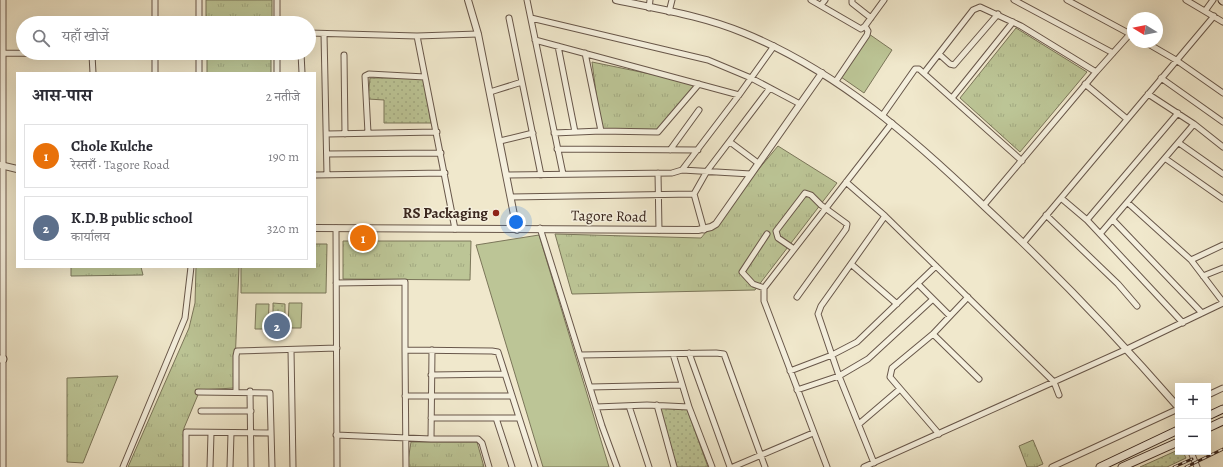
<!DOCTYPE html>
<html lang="hi">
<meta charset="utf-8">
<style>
body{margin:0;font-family:Alegreya,"Noto Serif Devanagari",serif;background:#f2f2f3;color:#2b2b33}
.controls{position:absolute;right:12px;bottom:12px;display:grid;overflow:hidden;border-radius:0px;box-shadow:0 4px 16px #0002}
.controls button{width:36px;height:36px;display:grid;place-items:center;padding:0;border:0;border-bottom:1px solid #e1e1e2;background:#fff;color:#2b2b33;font:20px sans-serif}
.compass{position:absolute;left:1127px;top:12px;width:36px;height:36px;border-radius:50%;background:#fff;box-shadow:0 4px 16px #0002;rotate:280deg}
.you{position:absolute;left:516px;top:222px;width:14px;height:14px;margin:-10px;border:3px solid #fff;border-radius:50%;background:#1a73e8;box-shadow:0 0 0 6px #1a73e833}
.badge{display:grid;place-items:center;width:26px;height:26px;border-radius:50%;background:#0b8043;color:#fff;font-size:13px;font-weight:700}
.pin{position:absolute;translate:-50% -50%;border:2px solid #fff;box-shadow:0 1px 4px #0006}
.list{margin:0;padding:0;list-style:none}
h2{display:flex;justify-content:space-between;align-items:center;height:52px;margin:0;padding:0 16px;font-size:17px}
h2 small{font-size:13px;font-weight:400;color:#7c7c81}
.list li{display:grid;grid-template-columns:26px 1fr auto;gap:12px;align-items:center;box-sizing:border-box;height:64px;margin:0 8px 8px;padding:0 8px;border:1px solid #e1e1e2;border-radius:0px}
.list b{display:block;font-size:15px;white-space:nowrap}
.list p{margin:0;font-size:13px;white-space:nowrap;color:#7c7c81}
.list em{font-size:13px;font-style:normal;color:#7c7c81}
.icon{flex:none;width:22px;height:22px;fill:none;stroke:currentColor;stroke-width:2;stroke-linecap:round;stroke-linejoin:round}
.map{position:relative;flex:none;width:1223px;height:467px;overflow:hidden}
.search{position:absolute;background:#fff;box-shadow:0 4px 16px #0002;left:16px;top:16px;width:300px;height:44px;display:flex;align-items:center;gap:10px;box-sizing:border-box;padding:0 14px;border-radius:22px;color:#7c7c81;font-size:15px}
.panel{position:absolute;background:#fff;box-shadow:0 4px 16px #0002;left:16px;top:72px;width:300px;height:196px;border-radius:0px}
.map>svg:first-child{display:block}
.grass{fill:#bcc596;stroke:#7b765a}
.park{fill:url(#park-tufts);stroke:#7b765a}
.garden{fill:url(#garden-dots);stroke:#7b765a}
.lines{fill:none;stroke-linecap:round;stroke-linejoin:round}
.minor-casing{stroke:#68574a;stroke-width:7}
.tertiary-casing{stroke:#68574a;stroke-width:8}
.secondary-casing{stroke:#3a271f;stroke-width:9}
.minor{stroke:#f5f0de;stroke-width:5}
.tertiary{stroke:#f5f0de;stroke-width:6}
.secondary{stroke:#f5f0de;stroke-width:7}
.rail-casing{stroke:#3a271f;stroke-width:3}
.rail{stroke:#f5f0de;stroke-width:1.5;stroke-dasharray:4.5;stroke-linecap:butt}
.poi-dot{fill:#8f2418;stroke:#f5f0de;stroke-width:1.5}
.labels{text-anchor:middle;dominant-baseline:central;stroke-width:3;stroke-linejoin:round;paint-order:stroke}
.poi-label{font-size:15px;font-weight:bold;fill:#3a271f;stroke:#f5f0de;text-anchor:end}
.street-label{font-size:15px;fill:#3a271f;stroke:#f5f0de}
</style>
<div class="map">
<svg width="1223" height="467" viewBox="0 0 1223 467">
<defs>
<pattern id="park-tufts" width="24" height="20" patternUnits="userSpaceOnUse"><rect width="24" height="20" fill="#bcc596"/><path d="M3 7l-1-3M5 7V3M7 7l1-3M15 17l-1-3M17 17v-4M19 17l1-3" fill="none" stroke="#a2a981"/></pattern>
<pattern id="garden-dots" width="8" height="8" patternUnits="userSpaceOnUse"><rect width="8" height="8" fill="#bcc596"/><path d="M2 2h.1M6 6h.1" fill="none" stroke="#a2a981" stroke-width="1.8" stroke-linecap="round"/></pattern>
</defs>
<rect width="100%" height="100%" fill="#f0e8cc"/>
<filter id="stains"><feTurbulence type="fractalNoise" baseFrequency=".005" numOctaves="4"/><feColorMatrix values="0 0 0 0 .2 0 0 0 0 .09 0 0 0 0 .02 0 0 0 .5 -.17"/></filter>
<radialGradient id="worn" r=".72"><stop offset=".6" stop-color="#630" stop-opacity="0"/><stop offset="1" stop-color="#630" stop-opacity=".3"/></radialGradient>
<path class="grass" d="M869 34 892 50 864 93 841 77Z
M539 235 609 467H543L476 245Z
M289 303H302L301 328H288Z
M256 304H269L268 329H255Z"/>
<path class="park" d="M206 0H272V23H206Z
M1016 28 1087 72 1020 152 960 98Z
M207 53H271V73H207Z
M592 62 699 84 654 134 601 131Z
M778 146 837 183 755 290 572 294 555 234 701 238Z
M343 241H471L470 280 343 279Z
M315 244H327L326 293H241V267H315Z
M71 267H141L143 275 71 276Z
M196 267H239L234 388 200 390 184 428V467H128L189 328 195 303Z
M118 376 83 463 67 462V378Z
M1033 440 1043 464 1036 467H1027L1019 446Z
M411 442H477L484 467H407Z"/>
<path class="garden" d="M370 78H424L431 123H384V100L368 99Z
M273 303 285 304V314H273Z
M659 407 687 409 708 467H677Z
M1178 450V452H1183L1186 458 1167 467H1140Z"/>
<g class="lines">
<g class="minor-casing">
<path id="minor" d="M277 0V23
M527 0 563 174
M811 0 861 29 865 26 884 0
M852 0V3L871 18
M1014 0 1113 53
M1067 0 1132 35
M1186 0 1223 22
M821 5 825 0
M649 8 650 0
M1205 11 1213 0
M669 12 672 0
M509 18 541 175
M531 18 708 60 751 78 800 104
M155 23V0
M199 23V0
M309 33 417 36 478 34
M324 34 327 175
M417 36 455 229
M535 40 739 95
M1145 42 1176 60 1223 93
M558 46 575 132
M3 53 155 55
M277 53V73
M301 53 302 73
M585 53 601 131
M939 54 950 64 954 65 998 14
M92 55 93 73
M344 55 345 134
M155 73V53
M199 73V53
M924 73 973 10 980 7 1021 26 1096 72
M1161 78 1223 122
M836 81 867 35 868 31 865 26
M1085 84 1127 119
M490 92 522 82
M1148 94 1194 124 1223 147
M952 98 1013 22
M882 116 915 69H919L1022 161
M368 133 365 76 369 74 425 77
M554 133 601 131 658 132 699 84
M327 134 437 132
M500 141 533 133
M730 142 758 163
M1179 143 1223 174
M557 149 698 150
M670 150 699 110
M327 154 441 153
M1166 159 1223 199
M682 170 751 174
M658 173 659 230
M315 175 445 173
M507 175 672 173 682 170 739 95 774 46
M846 182 885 216 1054 382 1059 395
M694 194 704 230
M511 197 694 194 707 171 770 88
M1061 198 1087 220 1183 323
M1128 203 1191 260 1223 302
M984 205 1096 72 1130 34
M1046 215 1118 284 1137 306
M1087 220 1178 113
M1114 221 1202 313
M336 228 337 467
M540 228 602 426 617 467
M1100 234 1194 124
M1024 242 1214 16
M794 249 778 238 776 231 805 193 811 195 821 205 847 224 846 229 797 297
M1191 260 1223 245
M851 264 897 304
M1203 276 1223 268
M336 283 405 282V350
M918 284 950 316
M764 288 753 284 742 272 767 234
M933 334 979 379
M291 350 293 467
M689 353 730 467
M673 354 689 407
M580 355 716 353 724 354 765 467
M790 371 832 355 857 342 936 266
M431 375 505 374
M590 387 682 385
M797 390 839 376 868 359 933 299
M250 391 251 467
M198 392 270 393 272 467
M236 392V356L237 351 337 348
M1208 395 1223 388
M405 396H511
M657 405 674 467
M629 406 649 467
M596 407 647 405 689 407 712 467
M201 411H251
M431 418H519
M496 418 512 467
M859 424 900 389
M939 434 890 377 892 368 933 334 968 297
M336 435 431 439H478L482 443 489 467
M431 439 432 350
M1191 452 1197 467
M874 463 839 376 818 314 821 306 885 216
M3 467V0
M123 467 185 318 191 267
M186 467V432L271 433
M210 467 211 433
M230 467 231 433
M406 467 405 350 492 351 498 352 535 467
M733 467 813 433
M827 467 764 301V288L892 123
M864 467 1127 349 1223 303
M1052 467 1178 409"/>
</g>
<g class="tertiary-casing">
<path id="tertiary" d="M468 0 478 34 517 230
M616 0C659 9 704 16 744 33 837 71 913 138 985 207 1053 270 1117 337 1178 407
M0 165 17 169
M315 228 698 230 711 227 716 224 822 73"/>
</g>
<g class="secondary-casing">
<path id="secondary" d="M1222 0 1223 1
M0 359H3
M1208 416 1223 409
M1208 428 1223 421
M1100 467 1178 430
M1122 467 1178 442"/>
</g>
<use href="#minor" class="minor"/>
<use href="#tertiary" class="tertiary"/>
<use href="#secondary" class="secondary"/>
<g class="rail-casing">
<path id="rail" d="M1174 467 1192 459
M1186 467 1223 449"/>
</g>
<use href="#rail" class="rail"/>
</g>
<circle class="poi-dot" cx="496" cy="213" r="4"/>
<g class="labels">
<g class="poi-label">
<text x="488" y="213">RS Packaging</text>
</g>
<g class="street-label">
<text transform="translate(609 216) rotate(1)">Tagore Road</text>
</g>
</g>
<rect width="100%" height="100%" filter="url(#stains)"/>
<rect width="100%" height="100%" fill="url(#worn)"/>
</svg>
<div class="controls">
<button>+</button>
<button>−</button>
</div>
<svg class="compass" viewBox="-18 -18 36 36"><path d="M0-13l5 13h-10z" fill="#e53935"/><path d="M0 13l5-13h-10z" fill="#7c7c81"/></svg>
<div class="you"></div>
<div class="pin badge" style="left:363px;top:238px;background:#e8710a">1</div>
<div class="pin badge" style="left:277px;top:326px;background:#5c6f8a">2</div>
<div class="search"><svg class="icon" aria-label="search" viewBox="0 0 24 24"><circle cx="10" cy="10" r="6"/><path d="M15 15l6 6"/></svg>यहाँ खोजें</div>
<section class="panel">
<h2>आस-पास<small>2 नतीजे</small></h2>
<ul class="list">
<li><span class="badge" style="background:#e8710a">1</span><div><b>Chole Kulche</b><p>रेस्तराँ · Tagore Road</p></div><em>190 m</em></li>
<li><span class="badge" style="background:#5c6f8a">2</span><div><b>K.D.B public school</b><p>कार्यालय</p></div><em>320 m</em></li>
</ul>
</section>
</div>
